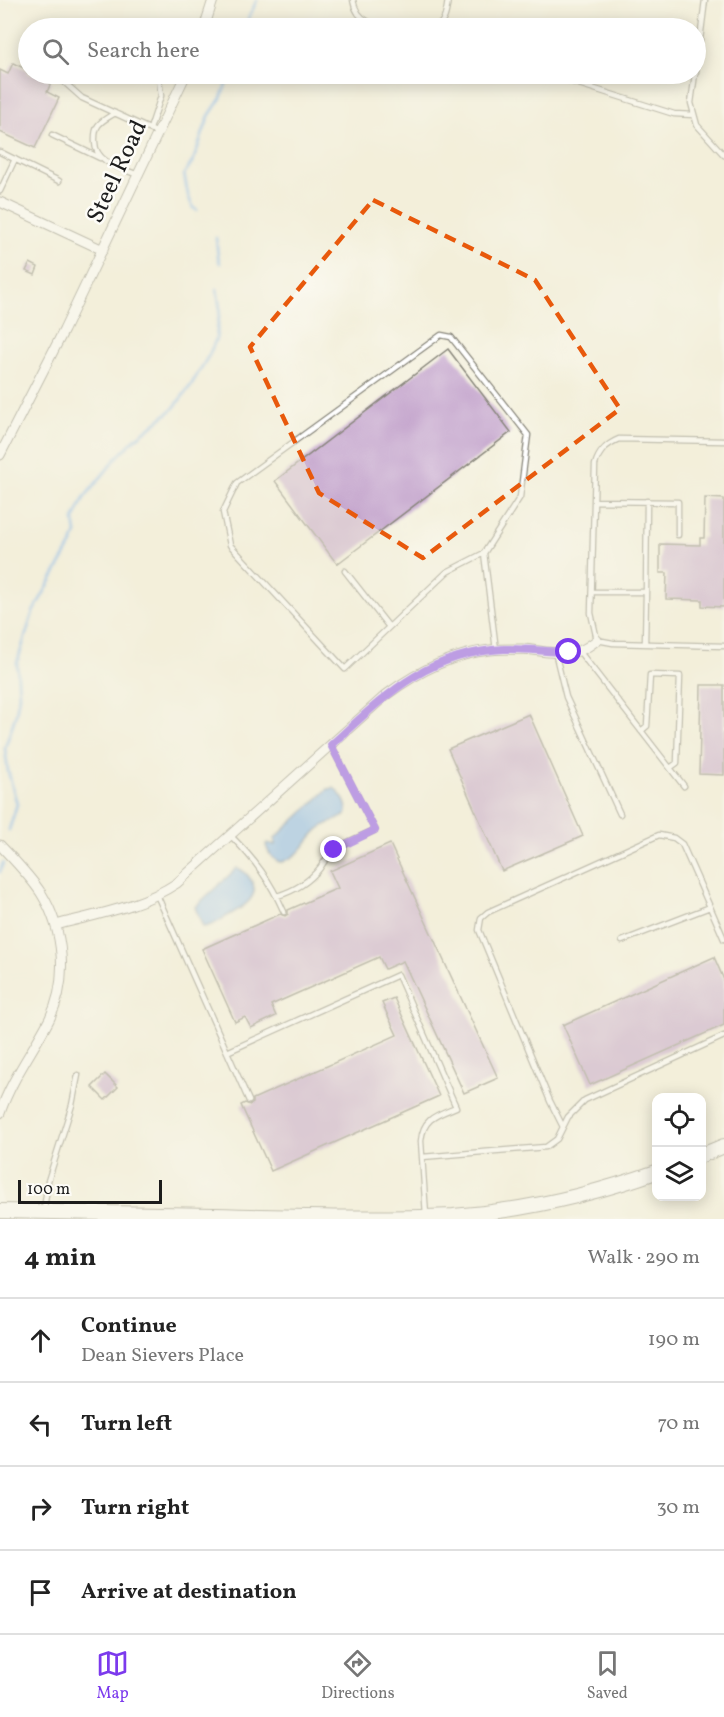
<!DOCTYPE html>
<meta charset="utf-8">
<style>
body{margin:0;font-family:Vollkorn,serif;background:#f2f2f2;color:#222}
.controls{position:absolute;right:18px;bottom:18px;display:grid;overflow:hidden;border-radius:12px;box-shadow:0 3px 15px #0003}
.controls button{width:54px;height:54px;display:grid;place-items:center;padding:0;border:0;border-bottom:2px solid #e0e0e0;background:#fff;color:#222;font:30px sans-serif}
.scale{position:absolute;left:18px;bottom:15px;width:144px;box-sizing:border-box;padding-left:6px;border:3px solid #1c1c1c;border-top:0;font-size:16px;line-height:21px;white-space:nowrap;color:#1c1c1c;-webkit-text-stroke:4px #fdfcf7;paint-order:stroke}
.stop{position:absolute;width:18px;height:18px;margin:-14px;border:4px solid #7c3aed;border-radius:50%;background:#fff}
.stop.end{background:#7c3aed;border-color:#fff;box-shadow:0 2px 6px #0008}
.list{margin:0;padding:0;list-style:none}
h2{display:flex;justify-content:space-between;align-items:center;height:78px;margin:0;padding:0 24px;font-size:26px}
h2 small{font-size:20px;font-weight:400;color:#767676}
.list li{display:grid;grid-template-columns:39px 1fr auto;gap:18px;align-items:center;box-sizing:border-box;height:84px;padding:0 24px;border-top:2px solid #e0e0e0}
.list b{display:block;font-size:22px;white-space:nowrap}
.list p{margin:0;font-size:20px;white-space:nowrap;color:#767676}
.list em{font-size:20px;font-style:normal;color:#767676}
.icon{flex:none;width:33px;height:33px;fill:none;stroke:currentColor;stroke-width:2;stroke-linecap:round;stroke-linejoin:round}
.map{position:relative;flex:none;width:724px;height:1219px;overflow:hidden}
.search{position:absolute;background:#fff;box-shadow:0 3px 15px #0003;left:18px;right:18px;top:18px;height:66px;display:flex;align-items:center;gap:15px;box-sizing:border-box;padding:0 21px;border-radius:33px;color:#767676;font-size:22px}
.sheet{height:414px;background:#fff}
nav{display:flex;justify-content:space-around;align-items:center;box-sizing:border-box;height:84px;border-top:2px solid #e0e0e0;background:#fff;font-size:16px;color:#767676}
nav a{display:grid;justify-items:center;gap:3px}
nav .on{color:#7c3aed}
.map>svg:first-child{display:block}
.water{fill:#7db2eb;stroke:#4c6784;stroke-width:1.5}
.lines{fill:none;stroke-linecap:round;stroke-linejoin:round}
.stream{stroke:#7db2eb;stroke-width:3}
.building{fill:#bf9dc9}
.lane-casing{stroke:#88867b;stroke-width:7}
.street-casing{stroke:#88867b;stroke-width:11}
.secondary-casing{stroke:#88867b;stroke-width:16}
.lane{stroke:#fff;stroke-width:4.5}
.street{stroke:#fff;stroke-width:9}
.secondary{stroke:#fff;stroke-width:14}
.route{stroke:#7c3aed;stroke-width:8}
.marked{fill:none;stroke:#e8590c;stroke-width:4.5;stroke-dasharray:12 8;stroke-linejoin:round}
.labels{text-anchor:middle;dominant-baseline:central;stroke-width:5;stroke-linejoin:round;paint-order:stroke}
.street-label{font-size:24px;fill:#1c1c1c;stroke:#fdfcf7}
</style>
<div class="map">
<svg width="724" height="1219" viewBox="0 0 724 1219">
<rect width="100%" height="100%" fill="#fdfcf7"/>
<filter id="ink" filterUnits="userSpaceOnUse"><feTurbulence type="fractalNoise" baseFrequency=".0167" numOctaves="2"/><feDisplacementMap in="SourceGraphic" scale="12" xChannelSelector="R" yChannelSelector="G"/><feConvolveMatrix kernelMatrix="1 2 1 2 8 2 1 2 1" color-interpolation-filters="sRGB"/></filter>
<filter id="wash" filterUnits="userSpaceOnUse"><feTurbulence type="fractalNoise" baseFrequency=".008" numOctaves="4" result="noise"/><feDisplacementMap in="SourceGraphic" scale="24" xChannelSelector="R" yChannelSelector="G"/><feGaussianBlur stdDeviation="1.35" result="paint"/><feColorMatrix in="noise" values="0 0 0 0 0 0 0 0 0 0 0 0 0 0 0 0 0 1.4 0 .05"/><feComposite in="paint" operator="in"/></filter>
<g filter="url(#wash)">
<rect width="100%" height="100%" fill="#f3efda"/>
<path class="water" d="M334 788C341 794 350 806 346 815 337 820 327 823 319 829 304 842 304 854 282 862 274 862 267 852 266 844L268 843 275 845V838L328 789Z
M237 868C243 870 248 875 251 880 262 897 241 908 229 915 220 920 213 926 203 927L195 907Z"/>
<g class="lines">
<path class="stream" d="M244 28 257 0
M197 210 193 208 188 195 184 174 193 161 209 116 221 98 230 74
M216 238 218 256 220 263
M9 830 17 804 8 771 5 748 16 714 19 695 17 663 33 612 72 544 76 533 74 520 84 498 118 456 135 439 173 409 191 385 209 355 216 339 220 309 217 289
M0 872 3 863"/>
</g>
<g id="blocks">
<path class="building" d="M13 63 28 70V74H36L52 81 47 92 59 98 35 148 0 132V70L8 74Z
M30 263 38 267 35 275 26 271Z
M448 349 511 432 337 564 275 481Z
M705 498 724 499V607L702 606V600L666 599 667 573H660V544L700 545V538H704Z
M701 685H724V775L699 774Z
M529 714 583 836 502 871 448 749Z
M390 844 498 1078 464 1093 403 961 385 969 379 957 271 1005 276 1016 251 1028 245 1017 235 1022 202 949 280 914 285 916 288 914V910L338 888 330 871Z
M714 957 724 980V1025L590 1085 563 1025Z
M394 998 439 1096 271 1171 241 1105 245 1103 250 1105 253 1103V1099L397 1035 382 1003Z
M105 1074 118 1087 105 1100 92 1087Z"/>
</g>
</g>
<g filter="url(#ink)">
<use href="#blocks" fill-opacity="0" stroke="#88867b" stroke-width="1.5"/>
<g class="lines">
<g class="lane-casing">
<path id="lane" d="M353 0C358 28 383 25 405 28
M434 28C446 23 446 12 448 0
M696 72 705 0
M50 74 64 82 82 98 158 133
M547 74 674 114 694 115
M695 74 691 103 697 125 724 155
M115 113C101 122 94 123 95 142 95 163 122 168 138 175
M150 129 161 96 159 79 150 74
M52 135 100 158
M0 152 59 181
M0 191 15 159
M724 441 619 439C607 444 599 451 595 465L591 613 597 640 613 643 724 646
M594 501 678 502V535
M484 553 447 572 345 669 230 545 223 512 237 483 441 335 451 337 528 435 520 497 484 553 496 650
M345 571 389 627
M592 592H646L645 644
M646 592 647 501
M579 651 684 786
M555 652 566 697 620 814
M641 731 647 726 650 675 680 676 677 763 670 768
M230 835C255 860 270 880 284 912
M157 895 249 1101
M277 896C294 891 309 882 320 868 324 862 327 857 332 852 343 842 361 837 375 830L331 745
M622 941 710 907 724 939
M227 1052 398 975 456 1107C437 1115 423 1118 421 1141L426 1215
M563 1127 550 1101 479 930 481 918 488 912 659 835 674 838 682 844 710 907
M422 1157 546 1147 557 1139 568 1117 585 1100 724 1036
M44 1209 48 1181 72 1105 78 1075"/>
</g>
<g class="street-casing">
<path id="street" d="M204 28 213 0
M0 202 103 250
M0 455 64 330 186 74
M0 845C14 860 30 876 41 893 64 930 69 981 49 1020 33 1051 11 1080 0 1113
M56 925C98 914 141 907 177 883L386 695C417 672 451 654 490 650 501 649 511 649 522 649 540 650 564 657 581 650 587 648 592 644 597 640"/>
</g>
<g class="secondary-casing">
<path id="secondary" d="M702 1155 724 1146
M0 1211C71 1212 142 1213 213 1215 293 1217 373 1219 453 1216 522 1211 591 1195 656 1172"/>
</g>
<use href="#lane" class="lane"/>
<use href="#street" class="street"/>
<use href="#secondary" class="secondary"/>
</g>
</g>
<g class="lines" filter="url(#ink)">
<path class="route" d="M334 850 375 830 331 745C385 696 426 653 504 649 526 648 547 652 569 652"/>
</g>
<path d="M0 0H724V1219H0ZM373 200 535 280 620 409 423 558 319 493 250 347Z" fill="#f3efda" fill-opacity=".55" fill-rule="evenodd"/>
<path class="marked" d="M373 200 535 280 620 409 423 558 319 493 250 347Z"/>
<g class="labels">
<g class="street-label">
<text transform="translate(118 172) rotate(-65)">Steel Road</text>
</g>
</g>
</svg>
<div class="controls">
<button><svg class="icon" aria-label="locate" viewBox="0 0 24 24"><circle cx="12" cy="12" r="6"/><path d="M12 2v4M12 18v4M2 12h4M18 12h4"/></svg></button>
<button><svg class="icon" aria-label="layers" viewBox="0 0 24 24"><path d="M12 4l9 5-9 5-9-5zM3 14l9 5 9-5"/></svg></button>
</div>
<div class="scale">100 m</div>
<div class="stop" style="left:569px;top:652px"></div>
<div class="stop end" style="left:334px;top:850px"></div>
<div class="search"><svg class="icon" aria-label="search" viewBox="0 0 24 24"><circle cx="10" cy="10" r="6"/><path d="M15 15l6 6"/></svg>Search here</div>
</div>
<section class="sheet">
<h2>4 min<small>Walk · 290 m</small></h2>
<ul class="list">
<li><svg class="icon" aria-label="ahead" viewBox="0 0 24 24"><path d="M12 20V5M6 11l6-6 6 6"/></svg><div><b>Continue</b><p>Dean Sievers Place</p></div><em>190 m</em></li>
<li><svg class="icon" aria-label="left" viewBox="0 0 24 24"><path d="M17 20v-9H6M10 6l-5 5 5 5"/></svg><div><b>Turn left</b></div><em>70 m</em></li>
<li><svg class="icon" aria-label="right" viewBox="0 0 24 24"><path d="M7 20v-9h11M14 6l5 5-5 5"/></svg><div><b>Turn right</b></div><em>30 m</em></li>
<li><svg class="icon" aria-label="arrive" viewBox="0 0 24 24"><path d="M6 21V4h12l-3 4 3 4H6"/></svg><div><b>Arrive at destination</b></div></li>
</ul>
</section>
<nav>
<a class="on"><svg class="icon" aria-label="map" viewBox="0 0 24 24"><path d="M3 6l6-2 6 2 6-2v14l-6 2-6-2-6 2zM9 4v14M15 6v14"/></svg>Map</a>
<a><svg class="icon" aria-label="directions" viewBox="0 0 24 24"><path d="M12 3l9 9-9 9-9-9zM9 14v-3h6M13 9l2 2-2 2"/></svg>Directions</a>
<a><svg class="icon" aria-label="saved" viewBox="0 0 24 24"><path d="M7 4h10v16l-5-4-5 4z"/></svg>Saved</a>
</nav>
